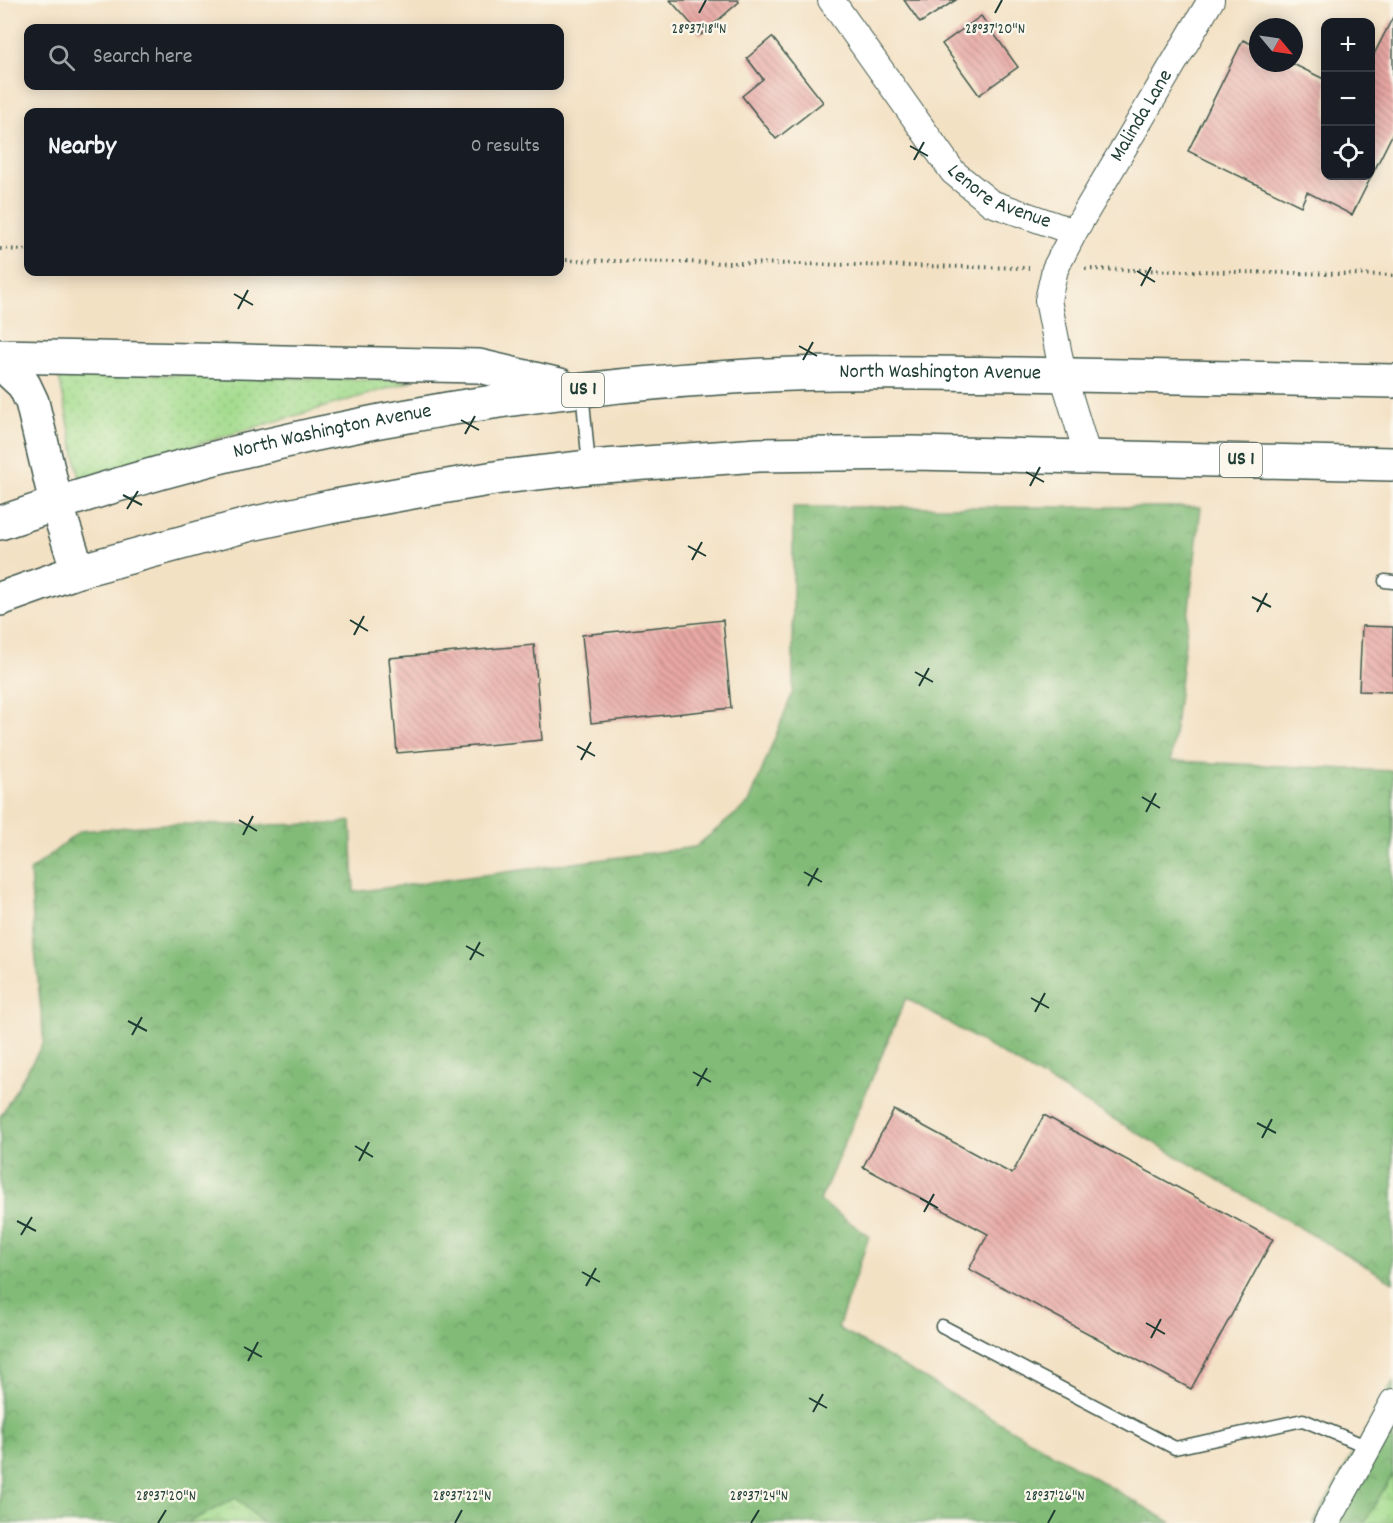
<!DOCTYPE html>
<meta charset="utf-8">
<style>
body{margin:0;font-family:Dekko,sans-serif;background:#20242c;color:#f1f3f6}
.controls{position:absolute;right:18px;top:18px;display:grid;overflow:hidden;border-radius:12px;box-shadow:0 3px 15px #0003}
.controls button{width:54px;height:54px;display:grid;place-items:center;padding:0;border:0;border-bottom:2px solid #363941;background:#171b24;color:#f1f3f6;font:30px sans-serif}
.compass{position:absolute;left:1249px;top:18px;width:54px;height:54px;border-radius:50%;background:#171b24;box-shadow:0 3px 15px #0003;rotate:119deg}
.list{margin:0;padding:0;list-style:none}
h2{display:flex;justify-content:space-between;align-items:center;height:78px;margin:0;padding:0 24px;font-size:26px}
h2 small{font-size:20px;font-weight:400;color:#9ea1a6}
.icon{flex:none;width:33px;height:33px;fill:none;stroke:currentColor;stroke-width:2;stroke-linecap:round;stroke-linejoin:round}
.map{position:relative;flex:none;width:1393px;height:1523px;overflow:hidden}
.search{position:absolute;background:#171b24;box-shadow:0 3px 15px #0003;left:24px;top:24px;width:540px;height:66px;display:flex;align-items:center;gap:15px;box-sizing:border-box;padding:0 21px;border-radius:12px;color:#9ea1a6;font-size:22px}
.panel{position:absolute;background:#171b24;box-shadow:0 3px 15px #0003;left:24px;top:108px;width:540px;height:168px;border-radius:12px}
.map>svg:first-child{display:block}
.grass{fill:url(#grass-dots);stroke:#618c60;stroke-width:1.5}
.forest{fill:url(#forest-crowns);stroke:#507c56;stroke-width:1.5}
.wetland{fill:url(#wetland-marsh);stroke:#618c60;stroke-width:1.5}
.building{fill:url(#building-back-hatch)}
.lines{fill:none;stroke-linecap:round;stroke-linejoin:round}
.lane-casing{stroke:#3f564a;stroke-width:15}
.street-casing{stroke:#3f564a;stroke-width:28}
.secondary-casing{stroke:#3f564a;stroke-width:36}
.primary-casing{stroke:#3f564a;stroke-width:36}
.path{stroke:#3f564a;stroke-width:4;stroke-dasharray:1.5 4.5;stroke-linecap:butt}
.lane{stroke:#fff;stroke-width:12}
.street{stroke:#fff;stroke-width:26}
.secondary{stroke:#fff;stroke-width:33}
.primary{stroke:#fff;stroke-width:33}
.ticks{fill:none;stroke:#1f3d34;stroke-width:2}
.labels{text-anchor:middle;dominant-baseline:central;stroke-width:4.5;stroke-linejoin:round;paint-order:stroke}
.shield{fill:#fbf7ec;stroke:#61756b;stroke-width:1.5}
.shield-label{font-size:20px;font-weight:bold;fill:#1f3d34}
.street-label{font-size:21px;fill:#1f3d34;stroke:#fbf7ec}
.ticks-label{font-size:15px;text-anchor:middle;fill:#1f3d34;stroke:#fbf7ec;stroke-width:4.5;stroke-linejoin:round;paint-order:stroke}
</style>
<div class="map">
<svg width="1393" height="1523" viewBox="0 0 1393 1523">
<defs>
<pattern id="grass-dots" width="8" height="8" patternUnits="userSpaceOnUse" patternTransform="scale(1.5)"><rect width="8" height="8" fill="#a3db8d"/><path d="M2 2h.1M6 6h.1" fill="none" stroke="#8cbd7a" stroke-width="1.8" stroke-linecap="round"/></pattern>
<pattern id="forest-crowns" width="20" height="18" patternUnits="userSpaceOnUse" patternTransform="scale(1.5)"><rect width="20" height="18" fill="#82bb78"/><path d="M2 6a3 3 0 1 1 6 0M12 15a3 3 0 1 1 6 0" fill="none" stroke="#6a9963"/></pattern>
<pattern id="wetland-marsh" width="20" height="14" patternUnits="userSpaceOnUse" patternTransform="scale(1.5)"><rect width="20" height="14" fill="#a3db8d"/><path d="M1 5h8M5 5V1M11 12h8M15 12V8" fill="none" stroke="#8cbd7a"/></pattern>
<pattern id="building-back-hatch" width="6" height="6" patternUnits="userSpaceOnUse" patternTransform="scale(1.5)"><rect width="6" height="6" fill="#e8a7a3"/><path d="M-1 5l2 2M0 0l6 6M5-1l2 2" fill="none" stroke="#bb8986"/></pattern>
</defs>
<rect width="100%" height="100%" fill="#fbf7ec"/>
<filter id="ink" filterUnits="userSpaceOnUse"><feTurbulence type="fractalNoise" baseFrequency=".0167" numOctaves="2"/><feDisplacementMap in="SourceGraphic" scale="12" xChannelSelector="R" yChannelSelector="G"/><feConvolveMatrix kernelMatrix="1 2 1 2 8 2 1 2 1" color-interpolation-filters="sRGB"/></filter>
<filter id="wash" filterUnits="userSpaceOnUse"><feTurbulence type="fractalNoise" baseFrequency=".008" numOctaves="4" result="noise"/><feDisplacementMap in="SourceGraphic" scale="24" xChannelSelector="R" yChannelSelector="G"/><feGaussianBlur stdDeviation="1.35" result="paint"/><feColorMatrix in="noise" values="0 0 0 0 0 0 0 0 0 0 0 0 0 0 0 0 0 1.4 0 .05"/><feComposite in="paint" operator="in"/></filter>
<g filter="url(#wash)">
<rect width="100%" height="100%" fill="#f3e1c4"/>
<path class="grass" d="M58 372 413 381 80 479Z"/>
<path class="forest" d="M793 507H1201L1171 761 1393 771V1282L906 998 820 1201 869 1236 838 1328 1172 1523H262L236 1498 187 1523H0V1117L44 1042 35 949 30 871 80 831 166 824 253 825 336 824 351 821 354 892 695 847 749 803 793 692Z
M1393 1382V1474L1364 1523H1314Z"/>
<path class="wetland" d="M1393 1474V1523H1364Z
M236 1498 262 1523H187Z"/>
<g id="blocks">
<path class="building" d="M670 0H738L739 2 701 35Z
M904 0H956L920 23Z
M981 16 1018 67 979 95 942 44Z
M1393 17V133L1352 215 1307 192 1301 206 1188 151 1243 40 1258 47V63H1291L1326 80V176H1370V62Z
M772 37 823 102 776 139 742 96 763 79 747 58Z
M723 620 731 708 591 723 582 635Z
M1362 626 1393 627V692L1359 691Z
M534 645 542 740 397 753 389 658Z
M894 1110 1012 1174 1044 1115 1273 1239 1191 1389 969 1269 988 1234 863 1167Z"/>
</g>
</g>
<g filter="url(#ink)">
<use href="#blocks" fill-opacity="0" stroke="#3f564a" stroke-width="1.5"/>
<g class="lines">
<g class="lane-casing">
<path id="lane" d="M582 390 589 466
M1385 581 1393 582
M942 1326 1175 1448 1303 1420 1368 1447"/>
</g>
<g class="street-casing">
<g id="street">
<path id="s1" d="M831 0 953 172 991 203 1074 232"/>
<path id="s2" d="M1088 457 1063 375 1048 300 1055 269 1074 232 1211 0"/>
<path d="M1327 1523 1393 1402"/>
</g>
</g>
<g class="secondary-casing">
<path id="secondary" d="M0 366 8 370 24 385 32 402 56 503 78 571"/>
</g>
<g class="primary-casing">
<g id="primary">
<path d="M0 356 479 366 560 385"/>
<path id="s3" d="M0 523C241 439 494 390 748 376 838 371 928 373 1018 374 1143 376 1268 379 1393 381"/>
<path d="M0 599 78 571 251 524 330 507 418 491 501 477 589 467 758 455 913 453 1393 464"/>
</g>
</g>
<path class="path" d="M0 249 28 250
M560 260 1029 268
M1085 269 1393 275"/>
<use href="#lane" class="lane"/>
<use href="#street" class="street"/>
<use href="#secondary" class="secondary"/>
<use href="#primary" class="primary"/>
</g>
</g>
<path class="ticks" d="M699 13 706 0M995 13 1002 0M910 146 928 156M914 160 924 142M1137 271 1155 282M1141 286 1151 267M234 294 253 305M238 309 248 290M799 346 817 356M803 360 813 342M461 420 479 430M465 434 475 416M1026 472 1044 482M1030 486 1040 467M123 495 142 505M127 509 138 491M688 546 706 556M692 560 702 542M1252 597 1271 607M1257 612 1267 593M350 620 368 631M354 635 364 616M915 672 933 682M919 686 929 668M577 746 595 756M581 760 591 742M1142 797 1160 808M1146 812 1156 793M239 820 257 831M243 835 253 816M804 872 822 882M808 886 818 868M466 946 484 956M470 960 480 942M1031 998 1049 1008M1035 1012 1045 993M128 1021 147 1031M132 1035 142 1017M693 1072 711 1082M697 1086 707 1068M1257 1123 1276 1133M1262 1138 1272 1119M355 1146 373 1157M359 1161 369 1142M920 1198 938 1208M924 1212 934 1194M17 1221 36 1231M21 1235 32 1217M582 1272 600 1282M586 1286 596 1268M1146 1323 1165 1334M1151 1338 1161 1319M244 1347 262 1357M248 1361 258 1342M809 1398 827 1408M813 1412 823 1394M158 1523 166 1510M455 1523 462 1510M751 1523 759 1510M1048 1523 1055 1510"/>
<g class="labels">
<g class="shield">
<rect x="562" y="373" width="42" height="34" rx="4.5"/>
<rect x="1220" y="443" width="42" height="34" rx="4.5"/>
</g>
<g class="shield-label">
<text x="583" y="390">US 1</text>
<text x="1241" y="460">US 1</text>
</g>
<g class="street-label">
<text stroke="none"><textPath href="#s2" startOffset="370">Malinda Lane</textPath></text>
<text stroke="none"><textPath href="#s1" startOffset="264">Lenore Avenue</textPath></text>
<text stroke="none"><textPath href="#s3" startOffset="957">North Washington Avenue</textPath></text>
<text stroke="none"><textPath href="#s3" startOffset="345">North Washington Avenue</textPath></text>
</g>
</g>
<g class="ticks-label">
<text x="699" y="33">28°37'18"N</text>
<text x="995" y="33">28°37'20"N</text>
<text x="166" y="1500">28°37'20"N</text>
<text x="462" y="1500">28°37'22"N</text>
<text x="759" y="1500">28°37'24"N</text>
<text x="1055" y="1500">28°37'26"N</text>
</g>
</svg>
<div class="controls">
<button>+</button>
<button>−</button>
<button><svg class="icon" aria-label="locate" viewBox="0 0 24 24"><circle cx="12" cy="12" r="6"/><path d="M12 2v4M12 18v4M2 12h4M18 12h4"/></svg></button>
</div>
<svg class="compass" viewBox="-18 -18 36 36"><path d="M0-13l5 13h-10z" fill="#e53935"/><path d="M0 13l5-13h-10z" fill="#9ea1a6"/></svg>
<div class="search"><svg class="icon" aria-label="search" viewBox="0 0 24 24"><circle cx="10" cy="10" r="6"/><path d="M15 15l6 6"/></svg>Search here</div>
<section class="panel">
<h2>Nearby<small>0 results</small></h2>
<ul class="list">
</ul>
</section>
</div>
